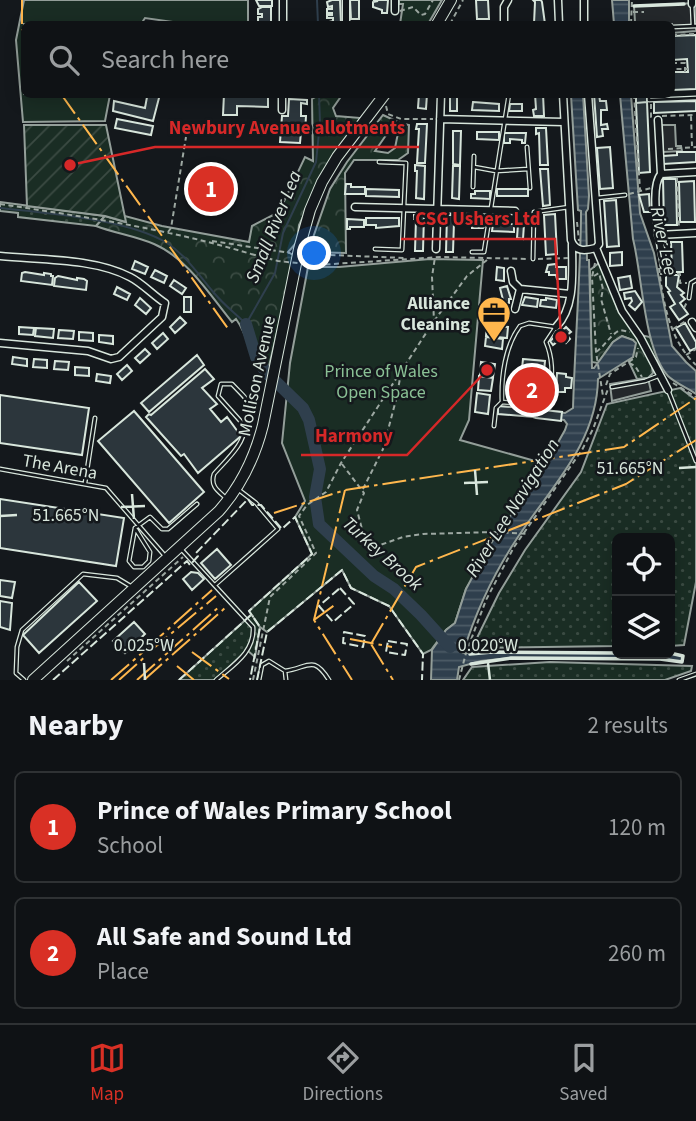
<!DOCTYPE html>
<meta charset="utf-8">
<style>
body{margin:0;font-family:"Source Sans 3",sans-serif;background:#181b1e;color:#f1f3f6}
.controls{position:absolute;right:21px;bottom:21px;display:grid;overflow:hidden;border-radius:10px;box-shadow:0 4px 18px #0003}
.controls button{width:63px;height:63px;display:grid;place-items:center;padding:0;border:0;border-bottom:2px solid #2f3234;background:#0f1215;color:#f1f3f6;font:35px sans-serif}
.you{position:absolute;left:315px;top:254px;width:24px;height:24px;margin:-18px;border:5px solid #fff;border-radius:50%;background:#1a73e8;box-shadow:0 0 0 10px #1a73e833}
.badge{display:grid;place-items:center;width:46px;height:46px;border-radius:50%;background:#d93025;color:#fff;font-size:23px;font-weight:700}
.pin{position:absolute;translate:-50% -50%;border:4px solid #fff;box-shadow:0 2px 7px #0006}
.list{margin:0;padding:0;list-style:none}
h2{display:flex;justify-content:space-between;align-items:center;height:91px;margin:0;padding:0 28px;font-size:30px}
h2 small{font-size:23px;font-weight:400;color:#9b9ea0}
.list li{display:grid;grid-template-columns:46px 1fr auto;gap:21px;align-items:center;box-sizing:border-box;height:112px;margin:0 14px 14px;padding:0 14px;border:2px solid #2f3234;border-radius:10px}
.list b{display:block;font-size:26px;white-space:nowrap}
.list p{margin:0;font-size:23px;white-space:nowrap;color:#9b9ea0}
.list em{font-size:23px;font-style:normal;color:#9b9ea0}
.icon{flex:none;width:38px;height:38px;fill:none;stroke:currentColor;stroke-width:2;stroke-linecap:round;stroke-linejoin:round}
.map{position:relative;flex:none;width:696px;height:680px;overflow:hidden}
.search{position:absolute;background:#0f1215;box-shadow:0 4px 18px #0003;left:21px;right:21px;top:21px;height:77px;display:flex;align-items:center;gap:18px;box-sizing:border-box;padding:0 24px;border-radius:10px;color:#9b9ea0;font-size:26px}
.sheet{height:343px;background:#0f1215}
nav{display:flex;justify-content:space-around;align-items:center;box-sizing:border-box;height:98px;border-top:2px solid #2f3234;background:#0f1215;font-size:19px;color:#9b9ea0}
nav a{display:grid;justify-items:center;gap:4px}
nav .on{color:#d93025}
.map>svg:first-child{display:block}
.grass{fill:url(#grass-dots);stroke:#939e99;stroke-width:2}
.forest{fill:url(#forest-crowns);stroke:#939e99;stroke-width:2}
.park{fill:#1a2d24;stroke:#939e99;stroke-width:2}
.garden{fill:url(#garden-furrows);stroke:#939e99;stroke-width:2}
.parking{fill:#24282b;stroke:#939e99;stroke-width:2}
.water{fill:url(#water-rules);stroke:#939e99;stroke-width:2}
.lines{fill:none;stroke-linecap:round;stroke-linejoin:round}
.stream{stroke:#2f3f4d;stroke-width:2}
.river{stroke:#2f3f4d;stroke-width:12}
.building{fill:#2c363c;stroke:#d8e6dc;stroke-width:2}
.lane-casing{stroke:#d8e6dc;stroke-width:5}
.street-casing{stroke:#d8e6dc;stroke-width:9}
.primary-casing{stroke:#d8e6dc;stroke-width:12}
.path{stroke:#9da8a2;stroke-width:2;stroke-dasharray:5 3.5;stroke-linecap:butt}
.lane{stroke:#14181c;stroke-width:2.5}
.street{stroke:#14181c;stroke-width:6}
.primary{stroke:#14181c;stroke-width:10}
.path-bridge{stroke:#9da8a2;stroke-width:2;stroke-dasharray:5 3.5;stroke-linecap:butt}
.fence{stroke:#d8e6dc;stroke-width:2;stroke-dasharray:9 3.5;stroke-linecap:butt}
.wall{stroke:#d8e6dc;stroke-width:3.5}
.power{stroke:#ffb74d;stroke-width:2;stroke-dasharray:24 5 3.5 5;stroke-linecap:butt}
.ticks{fill:none;stroke:#d8e6dc;stroke-width:2.5}
.labels{text-anchor:middle;dominant-baseline:central;stroke-width:5;stroke-linejoin:round;paint-order:stroke}
.poi-label{font-size:18px;font-weight:bold;fill:#d8e6dc;stroke:#14181c;text-anchor:end}
.park-label{font-size:18px;fill:#8ac095;stroke:#14181c}
.street-label{font-size:18px;fill:#d8e6dc;stroke:#14181c}
.water-label{font-size:19px;font-style:italic;fill:#d8e6dc;stroke:#14181c}
.ticks-label{font-size:18px;text-anchor:middle;fill:#d8e6dc;stroke:#14181c;stroke-width:5;stroke-linejoin:round;paint-order:stroke}
.leader{fill:none;stroke:#d62828;stroke-width:2.5}
.callout-dot{fill:#d62828;stroke:#14181c;stroke-width:2.5}
.callout-label{font-size:19px;text-anchor:middle;font-weight:bold;fill:#d62828;stroke:#14181c;stroke-width:5;stroke-linejoin:round;paint-order:stroke}
</style>
<div class="map">
<svg width="696" height="680" viewBox="0 0 696 680">
<defs>
<pattern id="grass-dots" width="8" height="8" patternUnits="userSpaceOnUse" patternTransform="scale(1.75)"><rect width="8" height="8" fill="#1a2d24"/><path d="M2 2h.1M6 6h.1" fill="none" stroke="#3b4b43" stroke-width="1.8" stroke-linecap="round"/></pattern>
<pattern id="forest-crowns" width="20" height="18" patternUnits="userSpaceOnUse" patternTransform="scale(1.75)"><rect width="20" height="18" fill="#1a2d24"/><path d="M2 6a3 3 0 1 1 6 0M12 15a3 3 0 1 1 6 0" fill="none" stroke="#3b4b43"/></pattern>
<pattern id="garden-furrows" width="10" height="10" patternUnits="userSpaceOnUse" patternTransform="scale(1.75)"><rect width="10" height="10" fill="#1a2d24"/><path d="M-1 1l2-2M0 10L10 0M9 11l2-2" fill="none" stroke="#3b4b43"/></pattern>
<pattern id="water-rules" width="6" height="5" patternUnits="userSpaceOnUse" patternTransform="scale(1.75)"><rect width="6" height="5" fill="#2f3f4d"/><path d="M0 2.5h6" fill="none" stroke="#4c5b66"/></pattern>
</defs>
<rect width="100%" height="100%" fill="#14181c"/>
<path class="grass" d="M0 202 105 216 96 226 18 217V213L0 211Z
M680 388 696 400V582L684 645 670 646V538H617V646L472 648 499 593 525 550 581 472 607 404Z
M252 614 260 627 255 657 247 650 215 680H179Z
M550 662 692 666 691 671 665 680H463L472 667Z"/>
<path class="forest" d="M319 95H342L333 108 336 116 361 118 326 169 299 225 297 242 288 252 295 256 266 379C250 361 250 338 236 319L232 322C210 295 187 258 154 244 135 236 114 233 96 226L105 216 125 222V216L162 226 249 242 252 226 279 212 305 157 313 161 312 99Z
M383 115 396 121 375 151 388 153 395 148 400 123 409 125 408 153 398 160H354L345 173 346 253 308 252 330 189 347 162Z
M599 263 636 334 650 337 660 361 651 360 653 373 648 378 637 379 628 360 633 357V340L622 336 613 342 598 363 591 362 590 270Z"/>
<path class="park" d="M24 0H248V24H187L145 18 141 24H24V94L110 95 105 121 23 122 16 40Z
M399 0H442L428 24H400L403 4H399Z
M430 259 483 260 469 420 460 440 546 464 466 589 455 623 446 630 431 650 423 654 389 606 351 588 342 570 267 632 260 627 249 611 312 554 295 517 305 501 282 443 290 363 308 267H339Z"/>
<path class="garden" d="M24 125H106L126 222 105 216 27 206Z"/>
<path class="parking" d="M696 3V31L672 33V24H641L640 22H635L634 6Z
M662 125H675L676 146H681L682 151 663 152Z
M648 378 651 391 612 401 610 384Z"/>
<path class="water" d="M612 0H629V24H614Z
M571 95H583L589 196 588 209 586 212 587 260H589L592 368H594L613 342 622 336 633 340 636 343 633 357 598 379C597 444 549 489 516 540 493 575 475 614 463 653H670L683 656 682 662 660 659 511 658 481 661 459 667 457 680H431L432 650 446 630 455 623 466 589 489 546 539 476 565 430 567 424 564 420 536 417 537 410 565 413 573 408C575 344 580 281 581 218V211L578 210Z
M620 95H631L640 213 654 253 672 346 686 362 696 371V394C688 388 675 383 668 376 644 350 642 274 633 239Z"/>
<g class="lines">
<path class="stream" d="M317 0 318 24
M0 208C46 213 129 219 167 243 187 256 200 277 215 294 224 305 236 314 246 324L275 273 283 233 316 162 320 123 319 94"/>
<path class="river" d="M246 324 256 357 265 371 303 408 309 420 320 469 315 497 319 524 374 576 394 589 421 615 450 647"/>
</g>
<path class="building" d="M256 0H272V6H259Z
M332 0H340L341 24H329V22L333 21V18H327V15H332V13H327V9H332V6L328 7 327 2Z
M350 0H359V19H351Z
M373 0H388L387 13H382V10L373 7V2L378 1Z
M476 0H488L489 19H477Z
M533 0H541L542 2 545 24H534L535 2Z
M262 7H271V24L258 23V17H262V14H258V9Z
M696 35V89L672 90V72H688L687 59 672 60V36Z
M137 94H160L153 121 113 111 114 101 145 108 147 97Z
M224 94 268 96V107L237 106V115H223Z
M419 94H427L426 109 418 108Z
M450 94H457V111H450Z
M535 94H543L544 116H534L533 110 536 109Z
M594 94H599L600 101H606L607 110H601V125L607 124 608 129H602L603 136 597 137Z
M636 94H647V102L636 103Z
M289 99 307 100V104L301 103V116H306L305 133 301 132 300 143 280 142 282 116H288Z
M696 101V111L654 113V102Z
M473 102 499 104V111L472 110Z
M647 102 650 172 639 173 636 103Z
M510 104H522V111H509Z
M117 119 153 126 151 135 115 128Z
M417 124H427L425 163H417L419 129H416Z
M536 128H546L548 165H540L539 133 536 134Z
M453 131H461L460 165 453 164Z
M477 132H499V140L477 139Z
M504 133H526L525 143H522V140L510 139V143H504Z
M610 147 613 188 600 189 597 148Z
M677 152H696V162L663 164V156L677 155Z
M415 165 425 166 424 199 416 198 417 171H415Z
M453 166H460L459 199 452 198Z
M540 169H548L550 205 543 206Z
M663 179H676L677 225H664Z
M694 181 695 222H680L679 182Z
M346 184H351V187H365V194H345Z
M366 189 399 190V197L366 196Z
M497 189H528V196H497Z
M475 191H490V199L471 198V194H475Z
M649 194 650 212H644L639 195Z
M616 200 619 246 607 247 604 201Z
M555 214 557 254 546 255 544 215Z
M414 215H424L423 251H415L416 219H414Z
M447 215H457V222H454L453 252H446Z
M366 218H399V226L376 228V225H366Z
M347 219 364 220V227H350V229H347Z
M472 222H485V225L483 228H472Z
M493 224H514V232L492 231Z
M518 224H524L523 239 517 238Z
M671 242H682L683 272H672Z
M622 252V265L610 266V253Z
M135 261 148 267 145 274 132 269Z
M556 264V267H566V279H557L556 275H549V272H546L548 265Z
M497 267 504 268V281L496 280Z
M155 270 167 276 164 283 151 277Z
M25 272 44 275V273L51 274V276H53L52 285 21 281 22 273Z
M666 275H679L677 287 684 293 681 295 685 299 680 303 688 314 679 320 670 307 675 304 668 292 670 291 666 286Z
M58 276 77 280V278L84 279 87 281 86 290 54 286 55 278Z
M630 276 632 288 620 290 618 278Z
M174 280 186 288 182 294 170 286Z
M507 286 511 299H509V303L504 304 500 288Z
M117 287 130 294 127 300 114 294Z
M635 291 642 302 635 310 629 305 632 301 631 298 625 299 624 293Z
M184 297H191V312H184Z
M525 297 538 299 537 307 522 305Z
M140 298 151 308 146 314 135 305Z
M546 298 557 300 556 308 540 306 541 300H546Z
M180 317 186 323 175 333 170 327Z
M685 323 696 342V348L690 351 676 328Z
M487 325 508 327 507 338 486 336Z
M19 327 34 328 33 335 19 334Z
M559 327 562 331 566 327 571 332 567 335 570 339 566 343 562 338 553 345 550 341 558 334 555 330Z
M36 328 54 329 53 338 35 336Z
M59 330 74 331 73 339 58 338Z
M79 332 93 333V341L79 340Z
M163 333 168 339 157 349 152 343Z
M99 335 113 336V344L99 342Z
M486 337 503 339 502 349 485 346Z
M145 349 150 354 140 363 135 358Z
M197 355 204 365 149 412 141 403Z
M13 357 27 359V366L12 364Z
M34 359 47 360V368L33 367Z
M523 359 545 361 544 371H541L540 379 521 378Z
M55 361 69 362 68 370 54 369Z
M481 362 495 364 493 377 480 375Z
M127 365 132 371 122 380 117 374Z
M75 367 89 368V376L75 375Z
M205 369 214 379 202 388 217 404 210 409 221 422 227 417 241 436 198 473 184 454 181 456 146 417 149 414 151 415Z
M557 373 566 374V377L572 378 571 388H565V392H556Z
M97 374 111 376 110 383 96 381Z
M479 376 493 378 491 391 478 390Z
M521 380 544 382 543 399 519 397Z
M477 393 490 395 488 414 475 412Z
M0 395 89 408 82 455 0 443Z
M498 406 534 409 533 417 498 414Z
M534 409 562 412 561 421 536 418 533 417Z
M134 411 204 492 169 523 98 441Z
M0 499 124 518 116 566 0 548Z
M217 549 231 565 215 579 201 563Z
M191 572 198 573 204 579 192 590 183 579Z
M0 580 15 582 12 598 0 596Z
M79 582 97 601 39 653 23 635Z
M0 601 12 603 10 630 0 627Z
M134 622 145 634 125 653 113 641Z"/>
<g class="lines">
<g class="lane-casing">
<path id="lane" d="M692 4 693 26
M672 27 696 26
M649 94V100L696 98
M527 147 530 188
M474 167 496 171 528 169
M473 187 474 156
M597 198 625 195
M375 249 402 250 406 163 379 162
M472 252H484L509 94
M533 259 534 212 569 207
M689 298 691 283 696 280
M529 323 556 327 546 342C555 363 551 381 550 403L546 406 502 402C501 377 505 346 520 326Z
M612 387 645 381 658 376
M668 390 696 461
M494 426 496 408 502 402
M0 469 106 488 166 557
M85 483 95 418
M226 498C218 491 210 486 214 474 224 462 247 443 244 425L218 396 221 384H232C252 405 253 401 246 430
M135 528 129 561 134 567H143L149 561 150 552 135 528 150 517 162 529H168L197 504
M182 550 253 627C255 652 233 665 216 680
M215 585 278 529 256 503 239 490
M285 671 286 680
M24 680 16 673 17 647 22 630 83 574 117 578 132 587
M259 680 262 665 269 661 285 671C308 668 313 654 329 680
M679 680 696 674"/>
</g>
<g class="street-casing">
<path id="street" d="M283 0V24
M346 0V24
M558 0 559 24
M584 0V24
M692 0V4
M395 11V0
M504 24V7L508 0
M282 94V110
M563 94 571 240C575 252 585 251 596 248L599 244 588 94
M440 119 564 122
M658 120 661 174
M661 174C648 189 661 246 664 266
M661 174 696 172
M355 207 515 211
M658 235 696 233
M596 248 622 311 640 337 668 390
M436 249 441 94
M0 256C40 260 94 258 130 277 142 283 153 295 165 303L162 317 119 357 111 359 88 351 0 343
M511 271 513 282 520 289 515 309
M520 289 570 294
M692 322 696 328
M556 327C576 307 572 271 572 244"/>
</g>
<g class="primary-casing">
<path id="primary" d="M437 24 451 0
M33 680 219 511C241 486 255 457 263 425L299 249 310 210 322 182 337 157 385 94"/>
</g>
<path class="path" d="M400 11 413 7 421 15 425 14 433 0
M633 12H644
M450 24 463 0
M631 24 632 0
M672 35 696 34
M672 63H685V72
M673 64V69H688
M347 94 374 97
M634 94 640 190
M651 104V117H654
M386 106 388 114 401 119H433
M662 116 696 115
M691 116 692 146
M668 149 696 147
M677 178 679 228
M629 194 651 188
M0 204C85 217 169 229 251 254
M577 222 579 241
M168 232 171 228 186 137
M212 241 290 253
M305 254 405 258
M538 259 568 258
M595 263 592 277 596 352 603 396
M317 265 441 257 529 259
M659 268C663 303 670 341 696 365
M660 274H680V283H687
M594 276 599 273 603 289 601 299 611 334
M684 308 687 302
M434 321 467 276 487 260
M673 329 686 321
M596 352C606 345 609 336 620 330L630 332
M686 355 696 349
M629 363 635 366 642 377
M673 383 696 397
M606 385 610 374 636 357 638 348
M342 464 364 493 357 510 363 533 370 542 380 545 403 537 423 534 495 532
M363 489 383 449 397 396 401 372
M67 661 183 557
M253 680 270 597 316 553 299 516 307 505 326 492 341 463 434 321 432 277 435 257
M459 680 466 653 486 600 514 547 582 450 593 429 608 389"/>
<use href="#lane" class="lane"/>
<use href="#street" class="street"/>
<use href="#primary" class="primary"/>
<path class="path-bridge" d="M251 254 278 261 317 265
M495 532 529 534"/>
<path class="fence" d="M340 588 354 604 333 622 319 606Z
M344 632 365 636 363 647 343 643Z
M388 641 407 644 405 655 386 652Z
M53 680 187 561 190 565 198 556 196 553 248 499 252 505H261L282 529 295 517 312 554 249 611 260 627 250 680
M179 680 252 614 253 617
M257 680 267 632 342 570 351 588 389 606 423 654 422 680"/>
<path class="wall" d="M634 6 684 4
M670 653 683 656
M470 654 492 652 617 653
M471 664 511 658 660 659 682 662 683 656"/>
<path class="power" d="M22 0V40L24 44
M61 94 229 330
M345 490 314 620 352 680
M274 513 345 490 624 447 696 398
M314 620 336 604
M350 639 392 647
M371 644 416 567 626 484 696 440
M371 644 393 680
M146 649 212 590
M149 652 216 596
M192 652 229 679
M177 666 194 680
M111 680 143 652
M119 680 147 655
M137 680 221 605
M144 680 225 608"/>
</g>
<path class="ticks" d="M679 468 696 467M475 470 477 495M464 483 488 482M132 494 134 519M121 507 145 506M0 516 17 515M144 663 145 680M488 663 490 680"/>
<defs>
<g id="office-pin" transform="scale(1.75)"><path d="M0 17L-7.5 6A9.5 9.5 0 1 1 7.5 6Z" fill="#ffb74d" stroke="#14181c"/><path d="M-6-3h4V-5.5h4V-3h4V5H-6ZM-1-4.5V-3h2v-1.5ZM-6 0V1H6V0Z" fill="#111"/></g>
</defs>
<g fill-rule="evenodd">
<use href="#office-pin" x="494" y="313"/>
</g>
<g class="labels">
<g class="poi-label">
<text x="470" y="303">Alliance<tspan x="470" dy="21">Cleaning</tspan></text>
</g>
<g class="park-label">
<text x="381" y="371">Prince of Wales<tspan x="381" dy="21">Open Space</tspan></text>
</g>
<g class="street-label">
<text transform="translate(257 376) rotate(-78)">Mollison Avenue</text>
<text transform="translate(60 467) rotate(10)">The Arena</text>
</g>
<g class="water-label">
<text transform="translate(274 227) rotate(-68)">Small River Lea</text>
<text transform="translate(663 241) rotate(78)">River Lee</text>
<text transform="translate(513 508) rotate(-58)">River Lee Navigation</text>
<text transform="translate(382 554) rotate(42)">Turkey Brook</text>
</g>
</g>
<g class="ticks-label">
<text x="630" y="474">51.665°N</text>
<text x="66" y="521">51.665°N</text>
<text x="144" y="651">0.025°W</text>
<text x="488" y="651">0.020°W</text>
</g>
<path class="leader" d="M70 165L155 147H419M561 337L555 239H401M487 370L407 455H301"/>
<g class="callout-dot">
<circle cx="70" cy="165" r="7"/>
<circle cx="561" cy="337" r="7"/>
<circle cx="487" cy="370" r="7"/>
</g>
<g class="callout-label">
<text x="287" y="134">Newbury Avenue allotments</text>
<text x="478" y="225">CSG Ushers Ltd</text>
<text x="354" y="442">Harmony</text>
</g>
</svg>
<div class="controls">
<button><svg class="icon" aria-label="locate" viewBox="0 0 24 24"><circle cx="12" cy="12" r="6"/><path d="M12 2v4M12 18v4M2 12h4M18 12h4"/></svg></button>
<button><svg class="icon" aria-label="layers" viewBox="0 0 24 24"><path d="M12 4l9 5-9 5-9-5zM3 14l9 5 9-5"/></svg></button>
</div>
<div class="you"></div>
<div class="pin badge" style="left:211px;top:189px">1</div>
<div class="pin badge" style="left:532px;top:390px">2</div>
<div class="search"><svg class="icon" aria-label="search" viewBox="0 0 24 24"><circle cx="10" cy="10" r="6"/><path d="M15 15l6 6"/></svg>Search here</div>
</div>
<section class="sheet">
<h2>Nearby<small>2 results</small></h2>
<ul class="list">
<li><span class="badge">1</span><div><b>Prince of Wales Primary School</b><p>School</p></div><em>120 m</em></li>
<li><span class="badge">2</span><div><b>All Safe and Sound Ltd</b><p>Place</p></div><em>260 m</em></li>
</ul>
</section>
<nav>
<a class="on"><svg class="icon" aria-label="map" viewBox="0 0 24 24"><path d="M3 6l6-2 6 2 6-2v14l-6 2-6-2-6 2zM9 4v14M15 6v14"/></svg>Map</a>
<a><svg class="icon" aria-label="directions" viewBox="0 0 24 24"><path d="M12 3l9 9-9 9-9-9zM9 14v-3h6M13 9l2 2-2 2"/></svg>Directions</a>
<a><svg class="icon" aria-label="saved" viewBox="0 0 24 24"><path d="M7 4h10v16l-5-4-5 4z"/></svg>Saved</a>
</nav>
